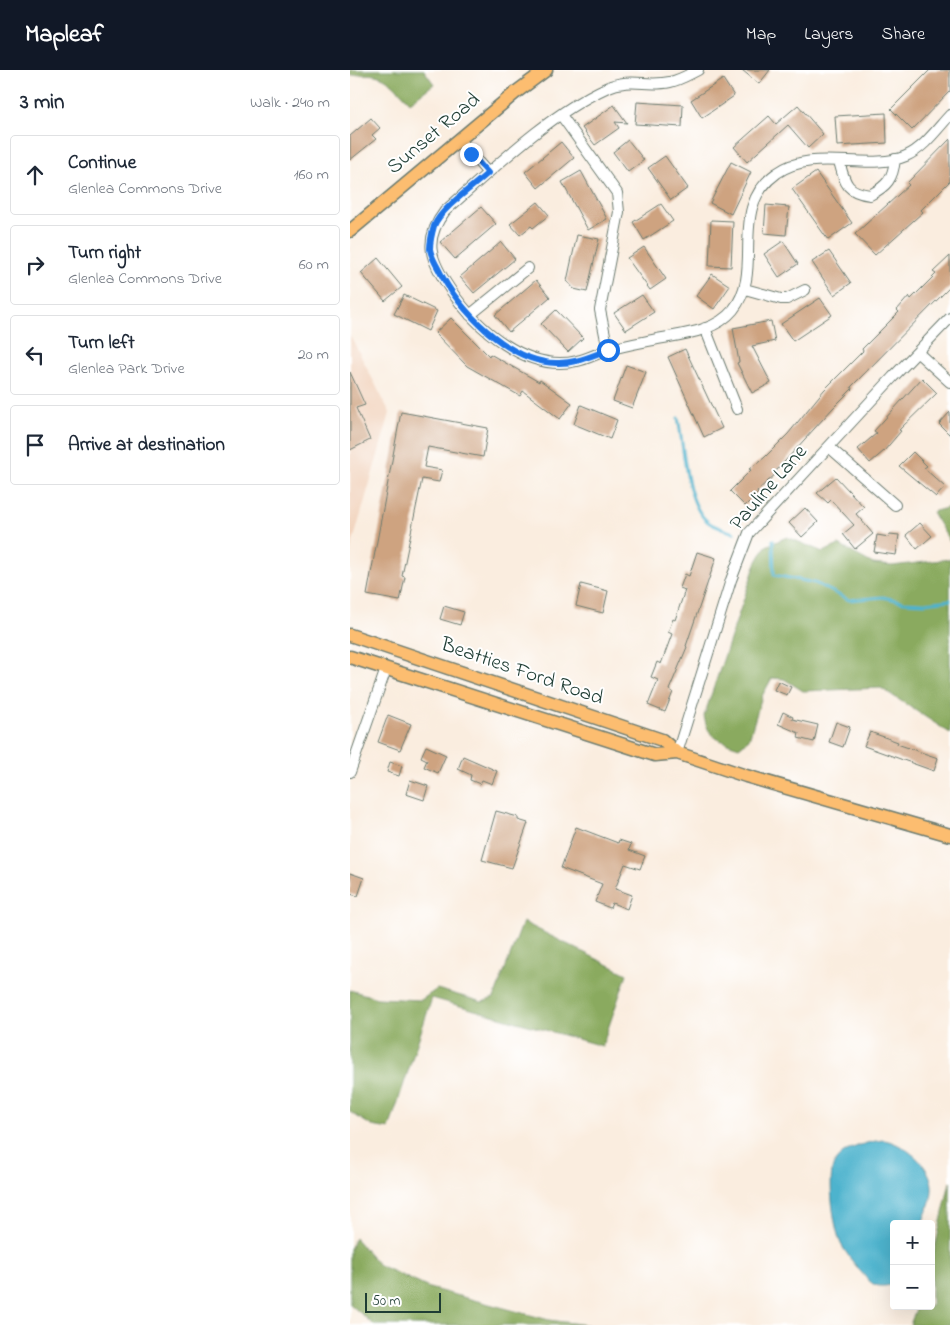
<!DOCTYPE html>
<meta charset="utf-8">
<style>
body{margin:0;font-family:"Indie Flower",sans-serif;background:#f2f2f3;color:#1f2937}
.controls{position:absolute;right:15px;bottom:15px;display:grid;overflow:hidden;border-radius:5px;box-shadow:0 5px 20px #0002}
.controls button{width:45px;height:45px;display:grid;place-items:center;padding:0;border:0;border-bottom:1px solid #e0e1e3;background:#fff;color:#1f2937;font:25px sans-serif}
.scale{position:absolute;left:15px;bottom:12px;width:76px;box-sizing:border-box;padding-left:5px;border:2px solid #1f3d34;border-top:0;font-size:14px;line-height:18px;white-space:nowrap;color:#1f3d34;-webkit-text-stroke:4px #fff;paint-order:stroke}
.stop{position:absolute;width:15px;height:15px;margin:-11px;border:4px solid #1a73e8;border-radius:50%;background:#fff}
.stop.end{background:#1a73e8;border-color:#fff;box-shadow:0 1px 5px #0008}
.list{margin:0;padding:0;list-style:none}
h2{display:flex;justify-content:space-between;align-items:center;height:65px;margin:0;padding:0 20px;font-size:21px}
h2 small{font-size:16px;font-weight:400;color:#747a83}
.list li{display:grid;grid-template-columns:32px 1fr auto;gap:15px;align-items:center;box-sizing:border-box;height:80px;margin:0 10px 10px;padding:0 10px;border:1px solid #e0e1e3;border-radius:5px}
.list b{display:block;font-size:19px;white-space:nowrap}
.list p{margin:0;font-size:16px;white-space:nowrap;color:#747a83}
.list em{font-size:16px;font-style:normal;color:#747a83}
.icon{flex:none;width:28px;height:28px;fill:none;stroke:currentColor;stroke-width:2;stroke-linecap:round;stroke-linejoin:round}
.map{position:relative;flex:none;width:600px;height:1255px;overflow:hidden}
header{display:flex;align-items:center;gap:30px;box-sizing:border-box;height:70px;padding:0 25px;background:#111827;color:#fff}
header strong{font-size:24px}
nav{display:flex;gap:28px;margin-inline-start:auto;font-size:18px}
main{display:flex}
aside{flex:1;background:#fff}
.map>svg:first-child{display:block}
.built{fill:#f2d4be}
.forest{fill:#8aaa5e;stroke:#547449}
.water{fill:#4eb3cd;stroke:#367880}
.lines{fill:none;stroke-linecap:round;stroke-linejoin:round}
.stream{stroke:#4eb3cd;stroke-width:3}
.building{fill:#cea380}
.minor-casing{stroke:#6c7b70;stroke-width:12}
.major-casing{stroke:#6c7b70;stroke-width:15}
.minor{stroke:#fff;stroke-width:10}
.major{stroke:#fcbd6f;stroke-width:12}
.route{stroke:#1a73e8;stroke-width:6}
.labels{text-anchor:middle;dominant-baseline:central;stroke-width:4;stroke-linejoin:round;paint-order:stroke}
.street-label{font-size:21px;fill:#1f3d34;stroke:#fff}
</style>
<header>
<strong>Mapleaf</strong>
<nav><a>Map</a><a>Layers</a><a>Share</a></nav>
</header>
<main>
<aside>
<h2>3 min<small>Walk · 240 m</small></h2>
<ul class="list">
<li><svg class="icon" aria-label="ahead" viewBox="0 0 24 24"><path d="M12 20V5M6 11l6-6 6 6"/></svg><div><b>Continue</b><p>Glenlea Commons Drive</p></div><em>160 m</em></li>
<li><svg class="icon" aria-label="right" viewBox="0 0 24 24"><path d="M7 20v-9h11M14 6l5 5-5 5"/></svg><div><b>Turn right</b><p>Glenlea Commons Drive</p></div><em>60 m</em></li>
<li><svg class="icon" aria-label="left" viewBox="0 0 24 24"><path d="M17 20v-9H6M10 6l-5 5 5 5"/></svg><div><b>Turn left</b><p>Glenlea Park Drive</p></div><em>20 m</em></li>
<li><svg class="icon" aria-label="arrive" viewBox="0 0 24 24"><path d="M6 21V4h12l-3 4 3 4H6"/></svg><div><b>Arrive at destination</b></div></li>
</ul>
</aside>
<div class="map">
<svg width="600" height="1255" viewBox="0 0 600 1255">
<rect width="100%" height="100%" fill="#fff"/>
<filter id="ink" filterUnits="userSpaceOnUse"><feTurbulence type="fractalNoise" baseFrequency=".02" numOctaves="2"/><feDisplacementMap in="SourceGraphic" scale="10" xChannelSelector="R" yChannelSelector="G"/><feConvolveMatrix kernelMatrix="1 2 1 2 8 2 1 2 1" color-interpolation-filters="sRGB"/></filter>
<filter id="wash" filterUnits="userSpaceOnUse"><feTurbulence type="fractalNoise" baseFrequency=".0096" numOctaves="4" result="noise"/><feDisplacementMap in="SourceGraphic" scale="20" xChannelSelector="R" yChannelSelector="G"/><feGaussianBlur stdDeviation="1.12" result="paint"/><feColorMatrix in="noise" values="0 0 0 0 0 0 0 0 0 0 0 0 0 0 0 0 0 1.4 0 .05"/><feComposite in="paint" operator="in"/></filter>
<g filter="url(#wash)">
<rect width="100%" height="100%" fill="#faeddf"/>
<path class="built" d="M0 265 40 343 0 482Z"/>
<path class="forest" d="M0 0H74L84 14 60 32C39 10 33 0 0 6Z
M600 437V472L582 442Z
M437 467 473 482 489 475 523 494 542 496 600 489V663L531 618 453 621 434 609 422 608 412 626 399 669 389 677C369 670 358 669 354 646L406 493 416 476Z
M173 852 277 904 252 976 82 928 39 1059 22 1056 0 1042V920L27 928 71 930 87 919 132 932 144 928Z
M600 1112V1255H560L567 1236H581V1195Z
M5 1168 29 1195 79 1218 199 1250 238 1255H24L0 1234V1179Z"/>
<path class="water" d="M534 1070C553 1073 581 1095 582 1116 583 1129 576 1142 572 1154H544V1214C538 1216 531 1217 525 1215 516 1211 495 1182 491 1174 484 1158 477 1109 484 1094 490 1079 519 1071 534 1070Z"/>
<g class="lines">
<path class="stream" d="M328 348C334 376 335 434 358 452 365 457 376 460 384 463
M423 470 424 505 465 513 499 530 533 527 554 532 574 533 600 530"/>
</g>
<g id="blocks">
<path class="building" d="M392 0H420L409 14Z
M580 0H600V21L562 60 541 39Z
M373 9 384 26 352 48 341 30Z
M287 32 333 35 332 57 285 54Z
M264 35 277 53 265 52 269 58 245 75 232 58Z
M448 35 473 64 458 78 438 55 397 92 384 77 419 46 426 54Z
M536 43 537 73 487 76 485 46Z
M21 48 30 58 22 65 26 69 0 90V66Z
M600 69V111L571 140 573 142 525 185 505 164 559 115 557 113Z
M278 70 294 90 278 102 263 82Z
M211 72 224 88 188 118 175 102Z
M315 86 338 118 321 130 298 98Z
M381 92 401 102 381 144 360 133Z
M231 101 257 149 238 160 212 112Z
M466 102 502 153 478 170 442 119Z
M188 132 199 145 183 158 181 156 170 165 160 154Z
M311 134 323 151 294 170 283 152Z
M416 135 439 137 436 165 414 163Z
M131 137 146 154 105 189 90 172Z
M361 150 383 151 381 197 359 196Z
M227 165 249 169 237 222 224 219 217 211Z
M433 171 448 194 429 207 414 184Z
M151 172 165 189 124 223 110 207Z
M294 177 316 209 300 220 277 188Z
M479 181 501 213 484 225 462 192Z
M600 186V217L501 317 502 319 483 338 426 401 427 403 407 421 408 423 395 436 380 421 401 400 399 399 414 388 438 364 474 320 513 281 512 279 549 242 547 240 559 226 561 229 586 204 583 202Z
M28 188 52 217 35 231 11 203Z
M362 204 380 216 364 239 346 226Z
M186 210 200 227 159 262 145 245Z
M54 225 87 241 78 261 44 244Z
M292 225 304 242 276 260 264 243Z
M470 228 482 245 443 271 431 254Z
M206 240 233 268 218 282 191 254Z
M101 248 139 286 140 284 189 312 190 310 222 333 210 349 173 321 170 326 117 296 85 263Z
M421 251 425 271 402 276 421 313 402 323 387 293 389 292 383 258Z
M335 279 372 358 354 367 318 287Z
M276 295 296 302 282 338 263 331Z
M0 302 15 335 6 338 20 370 0 380Z
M572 308 587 323 549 360 551 361 534 381 520 393 508 379 527 363 524 361Z
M231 335 267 350 260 369 224 354Z
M51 342 138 358 133 387 78 377 74 397 92 400 89 412 72 409 52 506 55 507 50 531 17 525Z
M600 342V365L589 354Z
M563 382 577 396 574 398 595 417 586 427 549 396Z
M486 407 514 437 506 444 523 464 505 479 493 464 504 455 481 430 478 433 467 423Z
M455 438 468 452 452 467 439 453Z
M570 453 582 466 567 479 556 465Z
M540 464 549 465 546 485 524 482 527 465 539 467Z
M347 482 366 488 336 576 337 577 319 620 323 622 315 642 298 635 308 610 301 607 307 592 311 594 322 564 318 562 323 549 325 550 335 520 330 518 335 504 339 506Z
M231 514 258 521 253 543 226 536Z
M94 536 114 542 110 555 90 549Z
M428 611 441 617 437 625 424 620Z
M433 642 443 647 442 649 468 655 464 672 448 668 449 663 428 654Z
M38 645 61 654 50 680 28 672Z
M486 652 500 657 493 677 479 672Z
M520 662 548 672 547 674 588 688 584 701 514 676Z
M76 676 96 685 88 703 74 697 77 690 71 687Z
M113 686 147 701 142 714 132 710 130 714 120 710 121 705 108 699Z
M40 692 52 696 49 706 37 702Z
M60 710 78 716 74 730 56 724Z
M146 741 168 747V750L178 753 162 798 132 790Z
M226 757 268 773 269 770 281 774 279 780 295 786 290 799 275 794 265 819 282 825 277 839 262 833 260 838 245 832 252 814 211 798Z
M0 803 14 808 8 826 0 824Z"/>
</g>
</g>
<g filter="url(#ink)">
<use href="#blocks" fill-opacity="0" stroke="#6c7b70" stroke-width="1"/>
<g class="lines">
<g class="minor-casing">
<path id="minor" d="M348 0C338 5 330 10 320 12 296 17 281 7 256 18 199 44 142 100 95 141 72 171 81 191 100 219 126 258 177 303 227 291 237 289 246 284 255 281 271 276 288 273 303 270 330 264 364 263 383 240 416 199 376 139 427 103 462 77 519 102 556 86 574 78 587 59 600 45
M211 45 267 123 269 142 250 240 258 280
M109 70 138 103
M489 91C495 113 496 122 520 125 537 116 543 109 545 89
M395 219 431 229H437L455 220
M120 245 178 198
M355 258 387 339
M567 282 600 312
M479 377 545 435
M327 683 381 510 399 463 543 307 600 248
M0 702 36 599"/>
</g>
<g class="major-casing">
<path id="major" d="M0 161 165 23 196 0
M0 565 312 670 327 683 396 706 600 765
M0 587 305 685 327 683"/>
</g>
<use href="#minor" class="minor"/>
<use href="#major" class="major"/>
</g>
</g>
<g class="lines" filter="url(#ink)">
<path class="route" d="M121 84 138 103C124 116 91 138 84 156 82 163 80 171 80 179 81 186 85 193 89 200 108 240 159 292 206 293 225 294 241 286 258 280"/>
</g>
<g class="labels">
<g class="street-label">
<text transform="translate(84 64) rotate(-40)">Sunset Road</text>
<text transform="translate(419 418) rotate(-49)">Pauline Lane</text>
<text transform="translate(172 602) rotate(19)">Beatties Ford Road</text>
</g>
</g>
</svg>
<div class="controls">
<button>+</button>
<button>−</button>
</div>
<div class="scale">50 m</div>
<div class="stop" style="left:258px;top:280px"></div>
<div class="stop end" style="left:121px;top:84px"></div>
</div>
</main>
